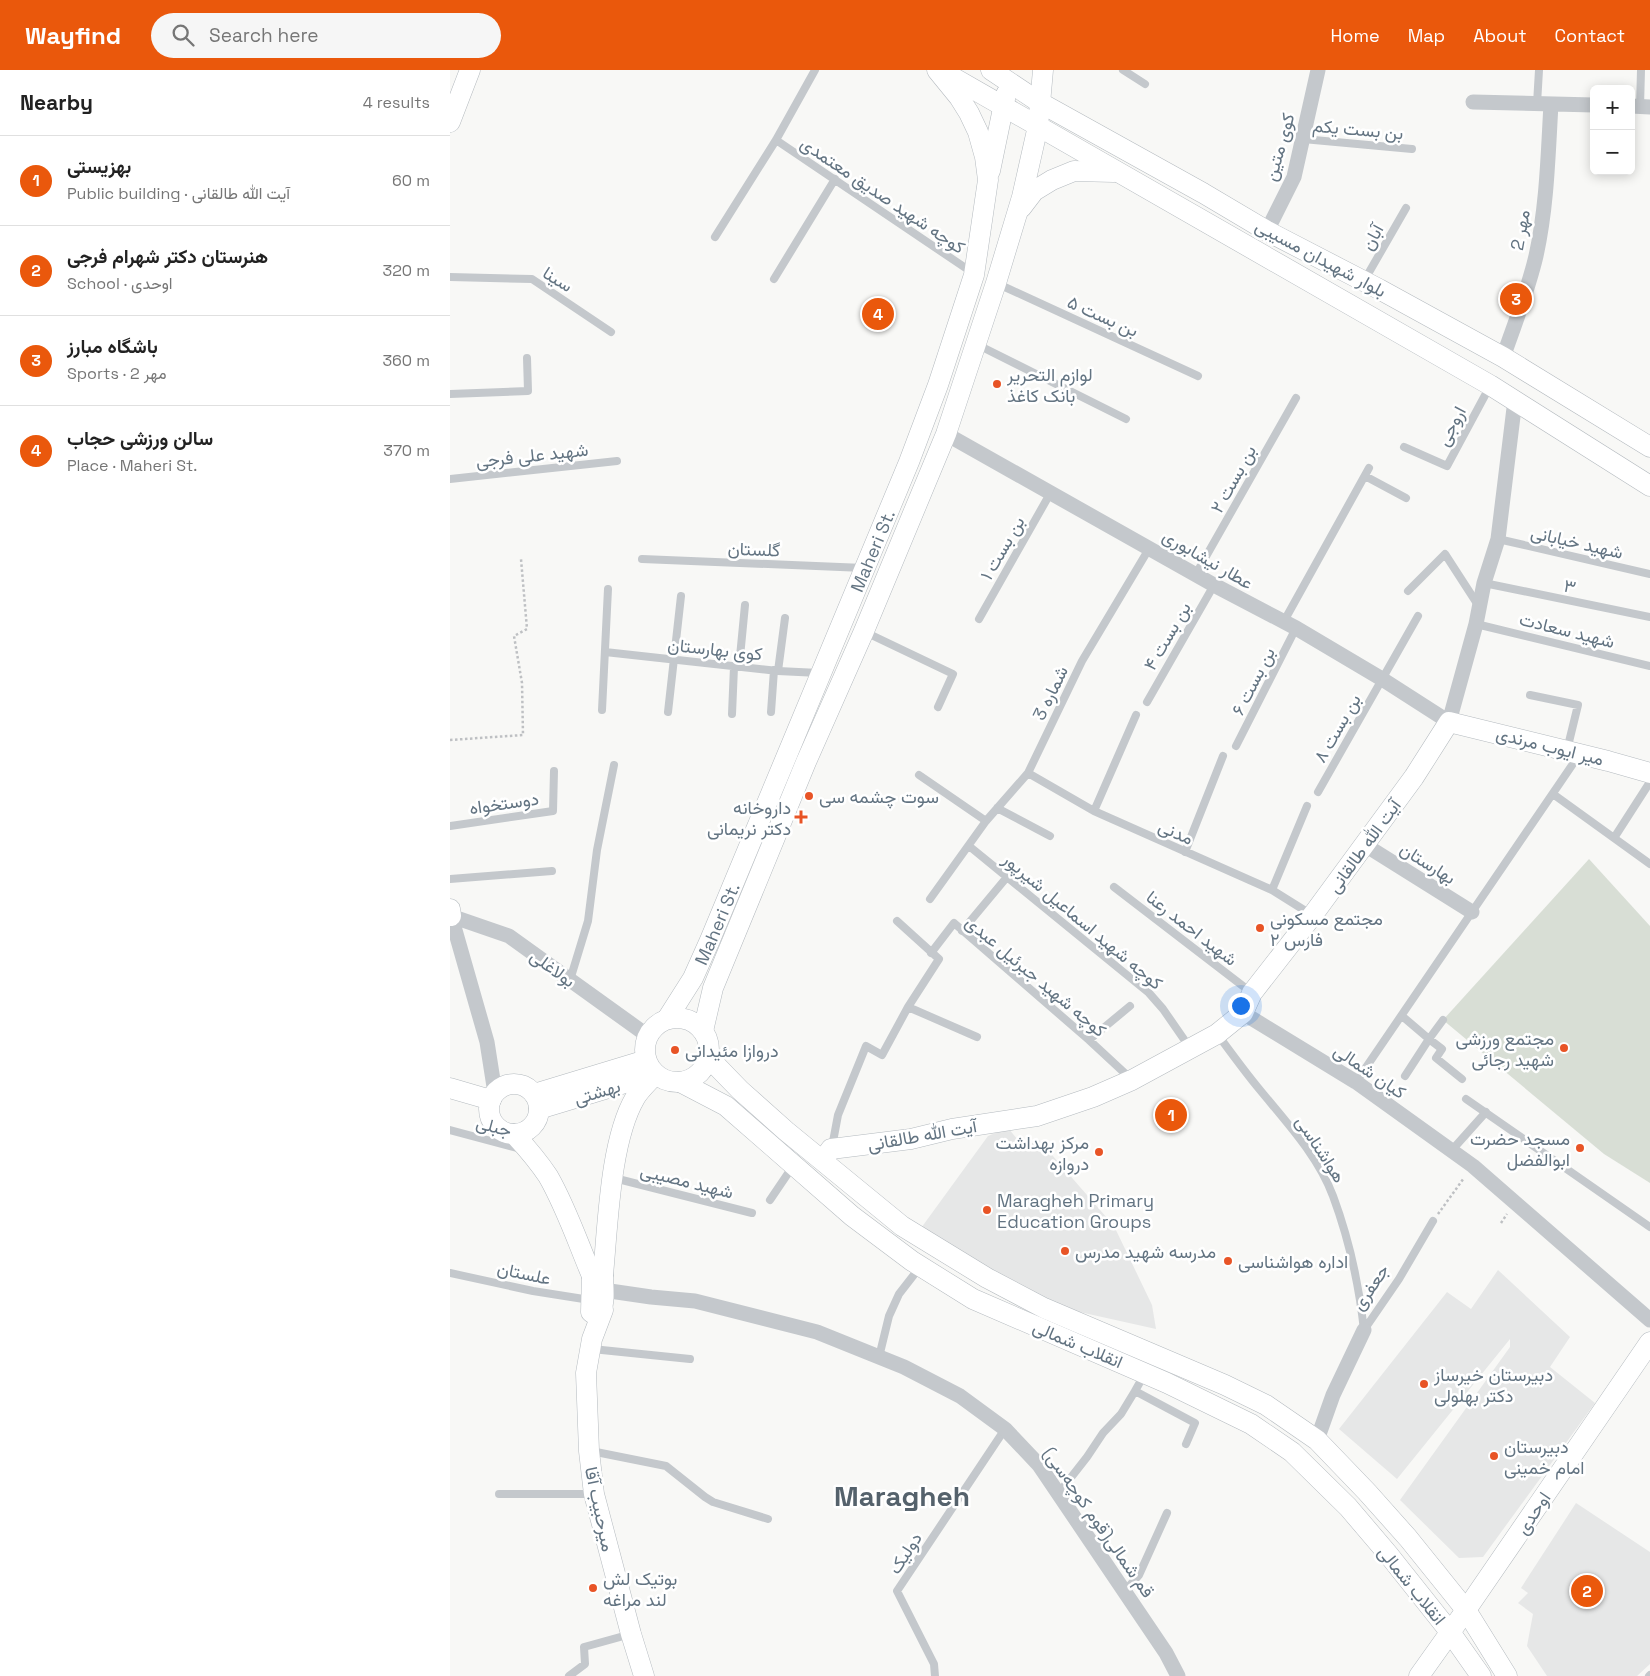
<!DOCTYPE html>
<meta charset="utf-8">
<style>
body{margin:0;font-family:"Space Grotesk",Vazirmatn,sans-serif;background:#f6f6f6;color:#222}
.controls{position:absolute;right:15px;top:15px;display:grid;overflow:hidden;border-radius:8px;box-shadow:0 2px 12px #0003}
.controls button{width:45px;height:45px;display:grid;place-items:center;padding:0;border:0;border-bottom:1px solid #e0e0e0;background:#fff;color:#222;font:25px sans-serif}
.you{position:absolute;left:790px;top:935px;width:18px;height:18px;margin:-12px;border:4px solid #fff;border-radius:50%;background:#1a73e8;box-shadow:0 0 0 8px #1a73e833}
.badge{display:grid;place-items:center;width:32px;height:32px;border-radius:50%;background:#ea580c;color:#fff;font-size:16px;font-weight:700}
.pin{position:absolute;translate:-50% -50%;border:2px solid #fff;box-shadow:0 1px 5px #0006}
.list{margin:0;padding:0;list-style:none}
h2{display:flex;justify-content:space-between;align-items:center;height:65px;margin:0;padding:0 20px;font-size:21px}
h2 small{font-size:16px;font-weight:400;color:#767676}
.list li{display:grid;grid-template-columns:32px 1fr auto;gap:15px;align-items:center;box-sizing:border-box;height:90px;padding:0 20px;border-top:1px solid #e0e0e0}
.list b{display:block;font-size:19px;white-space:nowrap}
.list p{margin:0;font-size:16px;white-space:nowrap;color:#767676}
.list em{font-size:16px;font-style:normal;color:#767676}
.icon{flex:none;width:28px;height:28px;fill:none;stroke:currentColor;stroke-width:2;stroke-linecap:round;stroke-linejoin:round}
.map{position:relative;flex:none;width:1200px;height:1606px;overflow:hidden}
header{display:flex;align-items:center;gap:30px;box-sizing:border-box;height:70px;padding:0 25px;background:#ea580c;color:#fff}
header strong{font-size:24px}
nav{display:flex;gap:28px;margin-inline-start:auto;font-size:18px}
.search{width:350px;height:45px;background:#f6f6f6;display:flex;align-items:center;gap:12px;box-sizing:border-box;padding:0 18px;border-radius:28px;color:#767676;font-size:19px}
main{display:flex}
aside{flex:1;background:#fff}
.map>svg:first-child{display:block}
.built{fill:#e6e7e7}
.green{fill:#d8ded5}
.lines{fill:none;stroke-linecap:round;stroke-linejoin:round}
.secondary-casing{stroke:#b4babf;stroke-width:21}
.path{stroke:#bec0c3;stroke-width:2.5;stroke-dasharray:2.5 2.5;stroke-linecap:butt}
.lane{stroke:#c4c8cc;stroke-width:8}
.street{stroke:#c4c8cc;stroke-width:15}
.secondary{stroke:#fff;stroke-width:20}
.poi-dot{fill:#e85426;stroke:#fff;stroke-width:2}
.labels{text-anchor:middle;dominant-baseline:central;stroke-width:5;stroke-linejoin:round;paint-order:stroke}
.street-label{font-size:18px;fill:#637482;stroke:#fff}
.poi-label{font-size:18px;fill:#637482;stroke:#fff;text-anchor:start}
.town-label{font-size:28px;font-weight:bold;fill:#55626c;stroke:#fff}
</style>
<header>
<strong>Wayfind</strong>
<div class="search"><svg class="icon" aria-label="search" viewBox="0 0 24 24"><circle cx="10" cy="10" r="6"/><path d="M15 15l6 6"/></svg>Search here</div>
<nav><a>Home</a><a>Map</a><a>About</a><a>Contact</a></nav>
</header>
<main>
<aside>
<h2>Nearby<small>4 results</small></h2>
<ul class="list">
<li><span class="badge">1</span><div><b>بهزیستی</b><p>Public building · آیت الله طالقانی</p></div><em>60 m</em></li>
<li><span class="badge">2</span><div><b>هنرستان دکتر شهرام فرجی</b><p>School · اوحدی</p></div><em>320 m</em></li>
<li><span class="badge">3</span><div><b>باشگاه مبارز</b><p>Sports · مهر 2</p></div><em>360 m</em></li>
<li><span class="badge">4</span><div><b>سالن ورزشی حجاب</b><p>Place · Maheri St.</p></div><em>370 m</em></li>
</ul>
</aside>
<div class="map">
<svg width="1200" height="1606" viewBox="0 0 1200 1606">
<rect width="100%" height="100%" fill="#f8f8f6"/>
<path class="built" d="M558 1058 574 1077 589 1070 664 1156 702 1235 706 1259 598 1235 466 1165 538 1066Z
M1048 1200 1120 1267 1100 1297 1145 1333 1033 1487 1009 1488 950 1430 1060 1277V1269L947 1409 889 1359 997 1222 1021 1239Z
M1126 1433 1200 1482V1594L1187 1606H1097L1077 1576 1083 1544 1068 1533 1078 1523 1071 1518Z"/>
<path class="green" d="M1139 789 1200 856V1113L1154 1084 993 950Z"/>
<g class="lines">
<g class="secondary-casing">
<g id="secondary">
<path d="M541 0 589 32 753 123 817 161 929 219 1053 287 1200 377"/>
<path d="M497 4 1040 315 1200 416"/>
<path d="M0 52 20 0"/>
<path d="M540 101 556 24"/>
<path d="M571 138 584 121 602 110 624 101 664 102"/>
<path d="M0 839 1 846"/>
<circle cx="227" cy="980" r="32"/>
<path id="s1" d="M217 949 243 908 260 870 459 392 488 315 524 205 538 110 535 87 528 62 519 43 509 27 487 0"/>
<path d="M253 961 263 918 356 692 414 561 496 364 546 213 572 127 588 56 593 0"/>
<path d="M258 987 290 1020 336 1061 452 1156 537 1208 594 1238 775 1315 816 1335 867 1370 917 1422 958 1468 1016 1540 1057 1606"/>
<path d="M230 1012 276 1036 402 1146 462 1191 523 1229 717 1313 801 1354 842 1382 898 1437 938 1484 1000 1562 1031 1606"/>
<circle cx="64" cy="1039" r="25"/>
<path d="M0 1018 41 1030"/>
<path d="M84 1024 196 990"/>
<path d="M89 1039 205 1004"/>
<path d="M64 1064C76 1077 88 1091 98 1106 116 1137 128 1173 142 1206"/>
<path d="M373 1090 381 1079 461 1069 502 1059 587 1046 643 1027 682 1010 767 964 793 943 802 923 862 846 964 707 999 652 1158 691 1200 703"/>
<path d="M148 1202 153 1205C153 1217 156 1235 149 1244L145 1245 141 1242 142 1206Z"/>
<path d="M153 1205C158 1154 160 1071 185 1028 190 1019 199 1012 205 1004"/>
<path d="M153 1240 142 1269 136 1303 139 1381 144 1424 181 1564 194 1606"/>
<path d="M969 1606 1016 1540 1200 1272"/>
</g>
</g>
<path class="path" d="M0 670 73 665 72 613 64 566 77 559 71 489
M988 1144 1014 1108
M1051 1153 1057 1144"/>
<path class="lane" d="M673 0 695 14
M1087 34 1089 0
M1190 37 1191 0
M853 69 962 79
M326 70 523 203
M265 167 326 70 365 0
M0 207 82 209 161 262
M324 209 385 109
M914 211 956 138
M546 213 748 306
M526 274 676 349
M0 324 78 321 77 288
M954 377 997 396 1040 316
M915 406 956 428
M0 409 167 391
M1048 469 1200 504
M192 489 414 498
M746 504 846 328
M1034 513 1200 547
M958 521 995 484 1028 535
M529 549 601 422
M833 553 919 398
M1026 554 1200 596
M415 562 503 604 488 637
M155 582 328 601 369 603
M289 597 295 535
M328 601 335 548
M1080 625 1128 635 1117 680
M697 632 764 515
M152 640 158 519
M218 642 231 526
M321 642 324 600
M282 644 284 597
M786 676 846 558
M578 703 644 741 822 820 862 845
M469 705 536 751
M868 722 968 546
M1103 724 1200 794
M547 738 600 766
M644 741 686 645
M0 756 103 741 104 701
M1164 768 1200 712
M519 776 699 923 713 939 740 978
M735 782 773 686
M0 809 102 801
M664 817 802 923
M822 820 857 736
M480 829 536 751 578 703 632 591 700 477
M512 861 557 807
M481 883 504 853 639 970 680 1008
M120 910 138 851 147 780 164 695
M458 937 527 967
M952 946 979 969 993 950
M768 965C782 984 795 1002 810 1020 837 1053 868 1086 883 1126 899 1169 909 1215 914 1260
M639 970 680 936
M955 1006 979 969 992 979 986 988 1012 1009
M906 1012 1129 685
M1016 1029 1200 1157
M0 1060 71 1079
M382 1077 388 1045 416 976 432 985 458 937 489 889 447 851
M1002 1080 1036 1042
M164 1108 302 1143
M320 1130 343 1096
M0 1203 83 1221 140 1230
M914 1260 949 1209 983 1151
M142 1279 240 1289
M429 1287 439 1246 449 1224 470 1197
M685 1321 745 1353 736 1374
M141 1381 216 1396 255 1427 263 1432 318 1449
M49 1424H144
M608 1424 637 1387 653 1363 671 1344 685 1321 694 1305
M674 1522 689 1505 717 1443
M119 1606 135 1594 134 1577 181 1564
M485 1606 484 1594 447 1521 555 1359
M1199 1606 1200 1605"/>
<path class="street" d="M1023 32 1144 35
M1181 36 1200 37
M817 161 844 107 868 0
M1053 287C1065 254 1078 220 1086 186 1097 136 1098 85 1101 34
M496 364 764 515 846 558 932 609 999 652 1026 554 1034 513 1048 469 1065 330
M915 775 1022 842
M1 846 59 866 198 966
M1 846 37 972 45 1023
M793 943 906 1012 1023 1096 1200 1250
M153 1220 201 1227 245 1231 367 1262 454 1297 510 1326 555 1359 589 1395 716 1583 728 1606
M867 1370 883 1325 914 1260"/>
<use href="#secondary" class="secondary"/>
</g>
<g class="poi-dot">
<circle cx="547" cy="314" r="5"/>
<circle cx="359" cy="726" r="5"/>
<path d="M348.5 739.5h5v5h5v5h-5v5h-5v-5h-5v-5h5z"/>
<circle cx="810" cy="858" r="5"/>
<circle cx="1114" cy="978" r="5"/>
<circle cx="225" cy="980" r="5"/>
<circle cx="1130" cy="1078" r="5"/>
<circle cx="649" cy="1082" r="5"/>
<circle cx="537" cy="1140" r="5"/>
<circle cx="615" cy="1181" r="5"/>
<circle cx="778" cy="1191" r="5"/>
<circle cx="974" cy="1314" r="5"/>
<circle cx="1044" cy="1386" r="5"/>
<circle cx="143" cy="1518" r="5"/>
</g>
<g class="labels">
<g class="street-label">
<text transform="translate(908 59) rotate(5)">بن بست یکم</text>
<text transform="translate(829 77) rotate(-74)">کوی متین</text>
<text transform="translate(433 125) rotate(34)">کوچه شهید صدیق معتمدی</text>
<text transform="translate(1070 160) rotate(-80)">مهر 2</text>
<text transform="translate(922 167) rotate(-61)">آبان</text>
<text transform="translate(871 188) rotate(28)">بلوار شهیدان مسیبی</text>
<text transform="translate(108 209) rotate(32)">سینا</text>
<text transform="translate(653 246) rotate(24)">بن بست ۵</text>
<text transform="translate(1001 356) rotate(-62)">اروجی</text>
<text transform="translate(82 385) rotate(-6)">شهید علی فرجی</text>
<text transform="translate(783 409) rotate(-61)">بن بست ۲</text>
<text transform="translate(1127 472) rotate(13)">شهید خیابانی</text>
<text transform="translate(552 478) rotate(-60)">بن بست ۱</text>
<text transform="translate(304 479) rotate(2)">گلستان</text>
<text stroke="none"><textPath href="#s1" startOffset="512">Maheri St.</textPath></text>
<text transform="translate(758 489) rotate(30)">عطار نیشابوری</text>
<text transform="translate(1120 516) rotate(12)">۳</text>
<text transform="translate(1117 560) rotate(14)">شهید سعادت</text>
<text transform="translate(717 566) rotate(-60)">بن بست ۴</text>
<text transform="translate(265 579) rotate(6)">کوی بهارستان</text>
<text transform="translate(803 611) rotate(-63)">بن بست ۶</text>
<text transform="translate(600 623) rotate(-64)">شماره 3</text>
<text transform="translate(887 658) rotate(-60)">بن بست ۸</text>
<text transform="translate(1100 676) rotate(14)">میر ایوب مرندی</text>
<text transform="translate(54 733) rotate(-8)">دوستخواه</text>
<text transform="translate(726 762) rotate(24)">مدنی</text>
<text transform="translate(914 776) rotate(-54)">آیت الله طالقانی</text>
<text transform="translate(978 793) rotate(32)">بهارستان</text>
<text transform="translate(633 851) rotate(40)">کوچه شهید اسماعیل شیرپور</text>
<text stroke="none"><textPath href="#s1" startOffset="108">Maheri St.</textPath></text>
<text transform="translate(742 858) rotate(38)">شهید احمد رعنا</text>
<text transform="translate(103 898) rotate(36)">بولاغلی</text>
<text transform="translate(586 906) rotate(40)">کوچه شهید جبرئیل عبدی</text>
<text transform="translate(920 1001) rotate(34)">کیان شمالی</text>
<text transform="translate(147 1022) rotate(-17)">بهشتی</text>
<text transform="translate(44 1056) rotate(15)">جبلی</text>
<text transform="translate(472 1065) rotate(-10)">آیت الله طالقانی</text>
<text transform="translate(871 1079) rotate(57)">هواشناسی</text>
<text transform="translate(237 1111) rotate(14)">شهید مصیبی</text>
<text transform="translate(74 1203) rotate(12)">علستان</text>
<text transform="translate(920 1217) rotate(-56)">جعفری</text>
<text transform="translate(628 1274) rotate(23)">انقلاب شمالی</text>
<text transform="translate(150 1439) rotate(78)">میرحبیب آقا</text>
<text transform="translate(1083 1443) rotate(-56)">اوحدی</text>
<text transform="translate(649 1452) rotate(55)">قم شمالی(قوم کوچه‌سی)</text>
<text transform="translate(455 1483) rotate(-57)">دولیک</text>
<text transform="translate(962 1515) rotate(51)">انقلاب شمالی</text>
</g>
<g class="poi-label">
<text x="557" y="304">لوازم التحریر<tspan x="557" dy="21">بانک کاغذ</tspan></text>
<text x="369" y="726">سوت چشمه سی</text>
<text x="341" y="737" text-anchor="end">داروخانه<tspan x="341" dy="21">دكتر نریمانی</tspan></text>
<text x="820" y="848">مجتمع مسکونی<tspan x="820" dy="21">فارس ۲</tspan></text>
<text x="1104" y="968" text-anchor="end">مجتمع ورزشی<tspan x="1104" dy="21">شهید رجائی</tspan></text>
<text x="235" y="980">دروازا مئیدانی</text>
<text x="1120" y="1068" text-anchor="end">مسجد حضرت<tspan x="1120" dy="21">ابوالفضل</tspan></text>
<text x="639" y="1072" text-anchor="end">مرکز بهداشت<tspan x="639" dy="21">دروازه</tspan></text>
<text x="547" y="1130">Maragheh Primary<tspan x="547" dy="21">Education Groups</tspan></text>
<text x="625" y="1181">مدرسه شهید مدرس</text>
<text x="788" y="1191">اداره هواشناسی</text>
<text x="984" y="1304">دبیرستان خیرساز<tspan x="984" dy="21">دکتر بهلولی</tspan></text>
<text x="1054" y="1376">دبیرستان<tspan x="1054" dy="21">امام خمینی</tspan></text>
<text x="153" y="1508">بوتیک لش<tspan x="153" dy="21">لند مراغه</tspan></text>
</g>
<g class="town-label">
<text x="452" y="1426">Maragheh</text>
</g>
</g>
</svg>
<div class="controls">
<button>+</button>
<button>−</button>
</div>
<div class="you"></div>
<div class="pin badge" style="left:721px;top:1045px">1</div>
<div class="pin badge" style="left:1137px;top:1521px">2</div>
<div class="pin badge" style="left:1066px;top:229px">3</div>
<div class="pin badge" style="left:428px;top:244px">4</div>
</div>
</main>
